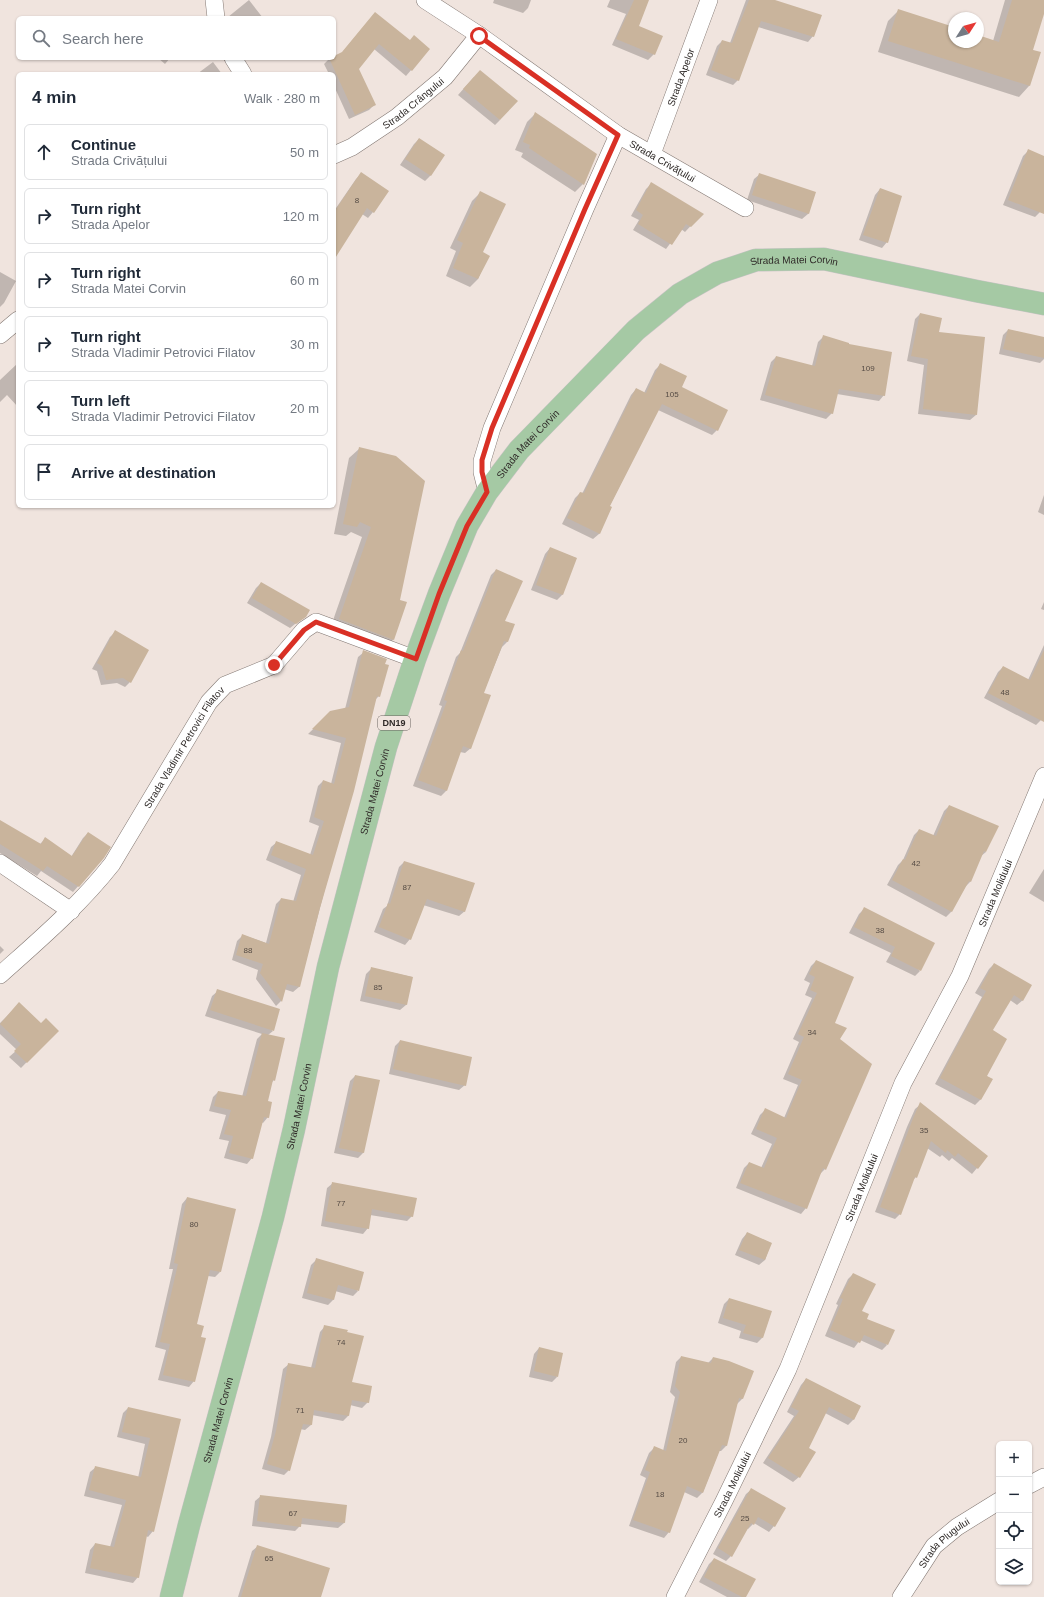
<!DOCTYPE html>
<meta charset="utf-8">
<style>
body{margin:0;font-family:Helvetica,sans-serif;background:#f6f6f7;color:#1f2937}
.controls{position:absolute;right:12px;bottom:12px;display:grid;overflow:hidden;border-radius:6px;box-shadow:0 1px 3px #0004}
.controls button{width:36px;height:36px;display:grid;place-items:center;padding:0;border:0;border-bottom:1px solid #e0e1e3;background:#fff;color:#1f2937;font:20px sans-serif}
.compass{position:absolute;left:948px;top:12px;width:36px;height:36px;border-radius:50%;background:#fff;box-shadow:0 1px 3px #0004;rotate:54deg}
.stop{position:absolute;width:12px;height:12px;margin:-9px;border:3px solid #d93025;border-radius:50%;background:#fff}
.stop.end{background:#d93025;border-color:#fff;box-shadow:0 1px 4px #0008}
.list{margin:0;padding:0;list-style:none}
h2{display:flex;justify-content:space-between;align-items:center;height:52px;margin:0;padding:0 16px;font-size:17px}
h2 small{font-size:13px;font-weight:400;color:#747a83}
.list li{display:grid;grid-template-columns:26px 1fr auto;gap:12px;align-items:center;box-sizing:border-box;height:56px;margin:0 8px 8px;padding:0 8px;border:1px solid #e0e1e3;border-radius:6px}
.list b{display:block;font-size:15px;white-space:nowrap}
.list p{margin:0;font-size:13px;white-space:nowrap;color:#747a83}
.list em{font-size:13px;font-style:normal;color:#747a83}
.icon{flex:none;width:22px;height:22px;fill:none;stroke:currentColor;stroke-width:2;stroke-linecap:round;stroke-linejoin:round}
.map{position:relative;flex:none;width:1044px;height:1597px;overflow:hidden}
.search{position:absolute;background:#fff;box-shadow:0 1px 3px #0004;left:16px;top:16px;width:320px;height:44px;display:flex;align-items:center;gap:10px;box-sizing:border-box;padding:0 14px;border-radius:6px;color:#747a83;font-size:15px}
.panel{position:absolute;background:#fff;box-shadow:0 1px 3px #0004;left:16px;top:72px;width:320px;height:436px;border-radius:6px}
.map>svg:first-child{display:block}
.shadow{fill:#0003}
.building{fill:#c9b49c}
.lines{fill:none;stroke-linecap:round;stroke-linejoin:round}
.street-casing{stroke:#837873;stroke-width:18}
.primary-casing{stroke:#c5c3c3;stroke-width:23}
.street{stroke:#fff;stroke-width:17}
.primary{stroke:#a5c9a4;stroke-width:22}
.route{stroke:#d93025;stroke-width:5}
.labels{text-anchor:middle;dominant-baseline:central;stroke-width:3;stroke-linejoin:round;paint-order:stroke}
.number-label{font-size:8px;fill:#564c45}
.shield{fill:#f0e4de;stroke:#69625f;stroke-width:1}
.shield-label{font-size:9px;font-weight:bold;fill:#2f2a28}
.street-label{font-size:10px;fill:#2f2a28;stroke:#f0e4de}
</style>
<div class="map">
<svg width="1044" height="1597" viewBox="0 0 1044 1597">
<rect width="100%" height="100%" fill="#f0e4de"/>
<path class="shadow" d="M249 0 263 18H227L228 17Z
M494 0H531L528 8 523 13 493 3Z
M610 0H648L638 27 654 54 648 60 612 45 626 14 607 7Z
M746 0H772L813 36 808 42 758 27 738 80 733 85 706 75 717 46 722 41 730 43Z
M1005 0H1044V11L1032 50 1040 53 1029 86 1019 97 878 52 888 21 898 11 954 28V42H978V36L993 41Z
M375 13 410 41 429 49 406 76 374 49 358 69 374 105 369 110 349 119 334 86V74H329L324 64 329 59 341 54Z
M158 58H170L165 64Z
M213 62 222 74H197Z
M474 77 500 120 495 125 458 95Z
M535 114 583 184 575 192 521 157 523 153 515 150 527 122Z
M419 139 443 155 430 176 425 181 400 165 414 144Z
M1028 151 1044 157V203L1040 212 1035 217 1003 205 1023 156Z
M361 174 387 191 373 212 368 218 362 214 334 246V211L356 179Z
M760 174 815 193 808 214 802 219 747 200 754 179Z
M651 184 702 214 685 232 681 229 666 249 633 230 639 220 631 216 646 189Z
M880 189 887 242 882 248 859 240 875 195Z
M480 193 481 253 488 256 478 279 470 287 446 276 456 251 450 248 472 201Z
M0 272 16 281 4 303 0 307Z
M920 314 938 333 976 415 970 420 918 414 924 365 907 361 915 319Z
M1008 330 1044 338V359L1040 363 999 354 1003 335Z
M823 337 884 395 879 401 837 394 832 413 826 419 760 400 771 362 776 357 812 366 818 342Z
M18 363V407L7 395 0 402V380Z
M660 365 717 430 712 435 658 410 609 507 611 508 599 534 593 539 562 524 575 498 580 493 582 494 631 395 636 389 644 393 655 370Z
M359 449 398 600 406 603 393 640 383 649 330 629 362 537 351 532 346 536 334 534 349 458Z
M1044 495V515L1038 512Z
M550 548 576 558 562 595 557 600 531 590 545 554Z
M496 570 504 621 513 625 507 642 502 647 483 693 471 748 465 753 460 752 446 791 441 796 413 786 442 706 439 705 456 657 460 653 491 575Z
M261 583 305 616 290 628 247 603 256 588Z
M1044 602V610L1041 609Z
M115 632 130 682 125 687 117 683 101 685 97 671 92 669 110 637Z
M1044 645V714L1041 720 1036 725 984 698 998 672 1003 667 1028 680Z
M364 652 379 696 375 700 299 987 293 992 284 989 281 1001 276 1006 256 979 258 970 232 960 237 941 243 935 266 943 276 904 281 899 293 902 301 875 266 860 271 847 277 842 310 855 319 826 309 822 318 786 323 781 331 784 341 743 308 734 331 712 345 709 358 657Z
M949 806 986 852 981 856 970 882 965 887 951 912 946 917 887 885 898 865 903 860 914 835 919 830 933 836 944 811Z
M0 829 40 844 45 839 71 857 83 838 88 833 103 858 73 892 41 871 37 876 0 853Z
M404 862 465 911 459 916 423 905 410 939 405 945 374 932 383 909 387 906 399 867Z
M1044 869V902L1029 893Z
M864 909 920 971 915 976 886 962 891 953 849 933 859 914Z
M0 946 4 950 0 954Z
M816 961 839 1039 825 1169 819 1175 806 1208 801 1214 736 1188 744 1168 749 1163 761 1168 772 1144 751 1134 760 1115 765 1110 784 1118 798 1085 783 1079 799 1042 793 1039 812 998 805 995 810 983 804 980 811 966Z
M994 964 1023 1000 1017 1005 1010 1000 991 1031 986 1076 991 1079 980 1100 975 1105 935 1084 982 997 975 993 989 969Z
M372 968 412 977 406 1005 400 1010 360 1001 366 974Z
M218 991 273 1031 268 1035 274 1080 271 1083 266 1102 268 1117 263 1123 261 1122 252 1158 247 1164 224 1158 229 1141 219 1139 226 1115 209 1111 213 1097 218 1092 242 1097 257 1039 262 1034 205 1016 212 996Z
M19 1004 41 1024 57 1031 21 1068 9 1057 17 1050 0 1034V1023Z
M400 1041 465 1085 459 1090 389 1074 395 1046Z
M355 1076 378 1081 363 1153 358 1158 334 1153 350 1081Z
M921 1104 987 1156 972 1174 952 1158 949 1161 942 1155 940 1157 927 1148 916 1177 913 1180 900 1214 895 1219 875 1212 907 1127 915 1109Z
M333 1183 412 1216 407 1221 370 1215 368 1228 363 1234 321 1226 327 1188Z
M187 1198 220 1272 215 1277 208 1276 196 1325 194 1381 189 1387 158 1380 166 1350 155 1347 173 1269H169L182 1204Z
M747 1233 771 1243 765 1260 759 1265 735 1255 742 1239Z
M316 1260 358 1291 353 1296 335 1291 333 1300 328 1305 302 1298 311 1265Z
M853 1274 861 1312 887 1345 882 1350 860 1340 854 1348 825 1336 838 1305 836 1304 848 1279Z
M729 1299 770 1312 762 1338 757 1343 739 1338 741 1331 718 1323 724 1304Z
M325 1326 351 1383 368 1402 362 1408 350 1405 348 1416 343 1421 312 1415 311 1425 305 1430 300 1429 289 1470 284 1475 262 1469 271 1437 283 1369 289 1364 311 1368 320 1332Z
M539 1348 557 1377 552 1382 529 1377 534 1354Z
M681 1357 708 1363 713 1358 752 1372 742 1399 736 1405 726 1446 721 1451H719L703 1492 697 1498 684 1492 669 1532 664 1538 629 1526 646 1478 640 1475 649 1453 654 1448 663 1451 675 1397 670 1392 676 1362Z
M806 1379 860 1406 853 1420 848 1425 825 1413 808 1448 799 1477 793 1482 763 1463 794 1416 787 1412 801 1385Z
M128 1408 180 1420 153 1531 148 1537 146 1536 138 1577 133 1583 85 1573 90 1550 95 1544 110 1547 122 1505 84 1496 90 1472 96 1467 138 1478 145 1444 117 1437 123 1413Z
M752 1489 774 1526 769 1532 754 1523 748 1529 747 1528 731 1556 726 1561 713 1554 746 1494Z
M261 1496 345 1506 344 1523 338 1528 301 1524 300 1526 295 1531 252 1526 255 1501Z
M258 1546 307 1597H238L252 1551Z
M714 1559 745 1597H727L699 1582 709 1564Z"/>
<path class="building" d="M634 0H649L639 26 663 36 655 55 616 39Z
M749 0H775L822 15 814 37 761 21 739 81 711 70 722 40 732 43Z
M1012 0H1044V14L1033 50 1041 52 1030 86 888 41 898 9 954 27V42H978V35L999 42Z
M375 12 410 40 414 35 430 49 412 71 379 44 359 69 376 105 355 115 329 58H334V56L342 52Z
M480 70 518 101 500 120 463 89Z
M535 112 597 154 584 185 529 148 530 145 523 142Z
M419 138 445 155 431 176 405 159Z
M1028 149 1044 156V214L1008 200Z
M361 172 389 191 374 213 367 208 334 260V212Z
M759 173 816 192 809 214 752 195Z
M651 182 704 214 691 227 686 224 672 245 638 224 643 215 636 210Z
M880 188 902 196 888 243 863 235Z
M480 191 506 204 483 252 490 256 478 279 453 268 463 243 457 240Z
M920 313 942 318 939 332 985 337 977 415 923 409 928 359 911 356Z
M1008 329 1044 337V358L1003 349Z
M823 335 849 343V344L892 352 885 396 839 389 833 414 765 395 776 356 815 366Z
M660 363 687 376 682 387 728 410 718 431 662 404 610 506 612 507 600 534 567 518 580 492 584 493 636 388 646 393Z
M359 447 396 456 425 481 400 600 407 602 394 640 339 619 371 527 360 522 357 527 343 524Z
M550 547 577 558 563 595 536 585Z
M496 569 523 581 505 621 515 624 508 642 504 641 484 693 491 695 471 749 463 746 447 791 418 780 447 701 444 700 453 672 461 650 463 651Z
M261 582 310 610 306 617 296 624 252 598Z
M115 630 149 650 131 683 123 678 106 680 102 666 97 663Z
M363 650 387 659 385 664 389 665 380 697 377 696 354 791 320 908 300 987 287 984 282 1002 260 973 263 964 236 955 242 934 269 944 281 898 296 901 306 869 271 855 276 841 313 855 324 821 314 817 323 780 334 784 346 738 312 729 330 711 349 707Z
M1044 650V722L988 693 1003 666 1030 680Z
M949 805 999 826 986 852 984 851 971 882 969 881 952 912 892 880 903 859 905 860 919 829 936 836Z
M0 820 41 844 45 837 72 856 88 832 111 847 104 858 79 887 47 866 43 871 0 844Z
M404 861 475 883 465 912 427 899 411 940 379 927 388 903 390 904Z
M864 907 935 943 921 971 891 956 895 947 854 927Z
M816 960 854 977 835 1023 847 1028 840 1039 872 1064 826 1170 823 1168 807 1209 740 1183 749 1162 764 1168 777 1138 756 1129 765 1108 786 1118 802 1080 788 1074 804 1037 798 1034 817 993 810 990 815 977 809 974Z
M994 963 1032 985 1023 1001 1014 995 993 1030 1007 1039 987 1076 993 1079 981 1100 940 1078 986 991 980 988Z
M371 967 413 977 407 1005 365 996Z
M217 989 280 1009 274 1031 210 1010Z
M19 1002 41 1023 46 1018 59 1031 27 1063 14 1051 21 1044 0 1024Z
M262 1033 285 1038 275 1081 273 1080 268 1101 272 1102 269 1118 264 1117 253 1159 229 1153 233 1136 224 1134 231 1110 214 1106 218 1091 246 1096Z
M400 1040 472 1057 466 1086 393 1069Z
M355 1075 380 1080 364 1153 339 1148Z
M920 1102 988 1156 978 1169 958 1153 955 1157 947 1150 946 1153 931 1141 917 1178 915 1177 901 1215 880 1207 912 1121Z
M332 1182 417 1198 413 1217 372 1209 369 1229 325 1221Z
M187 1197 236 1209 221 1272 210 1270 197 1324 204 1326 201 1337 206 1338 195 1382 163 1375 170 1344 160 1342 178 1264 174 1263Z
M747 1232 772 1243 765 1260 739 1250Z
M316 1258 364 1272 359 1291 338 1285 334 1300 307 1293Z
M853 1273 876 1284 862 1311 869 1314 867 1319 895 1330 888 1345 864 1335 860 1343 830 1330 843 1299 840 1298Z
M729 1298 772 1311 763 1338 743 1333 746 1325 723 1318Z
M324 1325 348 1330 347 1332 364 1336 352 1382 372 1386 369 1403 352 1400 349 1416 314 1410 312 1425 303 1424 290 1471 267 1464 276 1431 288 1363 315 1368Z
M539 1347 563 1353 558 1377 534 1371Z
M681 1356 711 1363 713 1357 729 1361 754 1371 743 1399 739 1398 727 1446 722 1445 703 1493 687 1486 670 1533 633 1520 650 1472 645 1470 654 1446 666 1451 680 1392 675 1386Z
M806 1378 861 1406 854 1420 829 1407 809 1448 816 1452 800 1478 768 1458 799 1411 791 1407Z
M128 1407 181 1419 154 1532 148 1530 139 1578 90 1568 95 1543 114 1547 126 1500 89 1490 95 1466 141 1477 150 1438 122 1432Z
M751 1488 786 1508 775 1527 758 1517 754 1525 751 1523 732 1557 718 1548Z
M260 1495 347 1505 345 1523 302 1518 301 1527 257 1521Z
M257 1545 330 1568 321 1597H241Z
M714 1558 756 1579 746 1597H742L704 1577Z"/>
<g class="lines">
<g class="street-casing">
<g id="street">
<path d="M214 0 216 18"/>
<path id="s1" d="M425 0 479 35 618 135 745 208"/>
<path d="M233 58 243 74"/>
<path id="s2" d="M652 154 709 0"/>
<path id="s3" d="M334 155 352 147 397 117 445 77 479 35"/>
<path d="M0 335 18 320"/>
<path d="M487 492 482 472V461L492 428 585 209 618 135"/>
<path d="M0 863 71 911"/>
<path id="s4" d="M0 975C39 940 79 906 112 864L209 702 225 685 274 665 304 630 316 622 415 659"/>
<path d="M1029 1485 1044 1477"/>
<path id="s5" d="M675 1597 724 1501 788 1369 903 1083 960 976 1044 776"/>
<path id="s6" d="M901 1597 934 1546 957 1527 999 1501"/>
</g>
</g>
<g class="primary-casing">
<g id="primary">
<path id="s7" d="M171 1597 189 1525 273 1217 294 1129 328 967 386 747 415 659 439 594 467 526 487 492 519 450 636 330 680 294 717 273 756 260 824 259 976 291 1044 304"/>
</g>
</g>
<use href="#street" class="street"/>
<use href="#primary" class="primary"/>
</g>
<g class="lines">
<path class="route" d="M274 665 304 630 316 622 416 659 439 594 467 526 487 492 482 472V460L492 428 585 209 618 135 479 36"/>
</g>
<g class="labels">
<g class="number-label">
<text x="357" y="200">8</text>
<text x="868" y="368">109</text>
<text x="672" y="394">105</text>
<text x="1005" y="692">48</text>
<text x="916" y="863">42</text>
<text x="407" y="887">87</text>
<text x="880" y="930">38</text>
<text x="248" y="950">88</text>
<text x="378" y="987">85</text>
<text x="812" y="1032">34</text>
<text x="924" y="1130">35</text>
<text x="341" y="1203">77</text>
<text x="194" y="1224">80</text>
<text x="341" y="1342">74</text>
<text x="300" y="1410">71</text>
<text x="683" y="1440">20</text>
<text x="660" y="1494">18</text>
<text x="293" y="1513">67</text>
<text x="745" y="1518">25</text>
<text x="269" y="1558">65</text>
</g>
<rect class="shield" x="378" y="716" width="32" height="14" rx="3"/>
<g class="shield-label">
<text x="394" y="723">DN19</text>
</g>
<g class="street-label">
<text stroke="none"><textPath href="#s2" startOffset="82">Strada Apelor</textPath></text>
<text stroke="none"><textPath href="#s3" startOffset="95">Strada Crângului</textPath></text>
<text stroke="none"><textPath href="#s1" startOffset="287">Strada Crivățului</textPath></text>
<text stroke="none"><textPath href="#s7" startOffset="1551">Strada Matei Corvin</textPath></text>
<text stroke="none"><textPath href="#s7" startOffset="1215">Strada Matei Corvin</textPath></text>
<text stroke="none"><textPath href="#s4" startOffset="295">Strada Vladimir Petrovici Filatov</textPath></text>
<text stroke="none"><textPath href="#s7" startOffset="831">Strada Matei Corvin</textPath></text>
<text stroke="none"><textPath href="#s5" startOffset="774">Strada Molidului</textPath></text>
<text stroke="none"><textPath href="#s7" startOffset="507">Strada Matei Corvin</textPath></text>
<text stroke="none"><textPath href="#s5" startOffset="450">Strada Molidului</textPath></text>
<text stroke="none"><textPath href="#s7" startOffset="183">Strada Matei Corvin</textPath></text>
<text stroke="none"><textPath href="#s5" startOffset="126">Strada Molidului</textPath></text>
<text stroke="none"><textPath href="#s6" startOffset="70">Strada Plugului</textPath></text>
</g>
</g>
</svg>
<div class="controls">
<button>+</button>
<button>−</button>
<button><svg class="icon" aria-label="locate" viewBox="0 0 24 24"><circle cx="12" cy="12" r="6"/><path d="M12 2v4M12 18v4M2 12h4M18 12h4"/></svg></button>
<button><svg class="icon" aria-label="layers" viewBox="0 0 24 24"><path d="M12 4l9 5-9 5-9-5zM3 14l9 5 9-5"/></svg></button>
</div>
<svg class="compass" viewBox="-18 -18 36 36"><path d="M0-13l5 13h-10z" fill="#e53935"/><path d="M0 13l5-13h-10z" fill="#747a83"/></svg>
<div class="stop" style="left:479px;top:36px"></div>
<div class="stop end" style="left:274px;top:665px"></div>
<div class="search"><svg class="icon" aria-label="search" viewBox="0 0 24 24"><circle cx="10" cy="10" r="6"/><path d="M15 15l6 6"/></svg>Search here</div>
<section class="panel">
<h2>4 min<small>Walk · 280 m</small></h2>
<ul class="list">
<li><svg class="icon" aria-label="ahead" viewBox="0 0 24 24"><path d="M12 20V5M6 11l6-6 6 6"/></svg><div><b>Continue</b><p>Strada Crivățului</p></div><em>50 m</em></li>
<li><svg class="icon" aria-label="right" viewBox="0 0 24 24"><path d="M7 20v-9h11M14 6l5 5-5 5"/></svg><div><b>Turn right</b><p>Strada Apelor</p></div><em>120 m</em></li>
<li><svg class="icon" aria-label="right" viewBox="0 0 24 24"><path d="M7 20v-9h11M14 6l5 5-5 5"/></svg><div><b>Turn right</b><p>Strada Matei Corvin</p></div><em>60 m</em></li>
<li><svg class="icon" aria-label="right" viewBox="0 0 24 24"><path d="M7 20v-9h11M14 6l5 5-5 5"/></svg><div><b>Turn right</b><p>Strada Vladimir Petrovici Filatov</p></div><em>30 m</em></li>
<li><svg class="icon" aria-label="left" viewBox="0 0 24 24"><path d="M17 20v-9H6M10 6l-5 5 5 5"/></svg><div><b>Turn left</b><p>Strada Vladimir Petrovici Filatov</p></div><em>20 m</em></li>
<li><svg class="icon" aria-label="arrive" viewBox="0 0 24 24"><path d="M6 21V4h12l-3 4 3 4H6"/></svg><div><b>Arrive at destination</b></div></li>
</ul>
</section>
</div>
